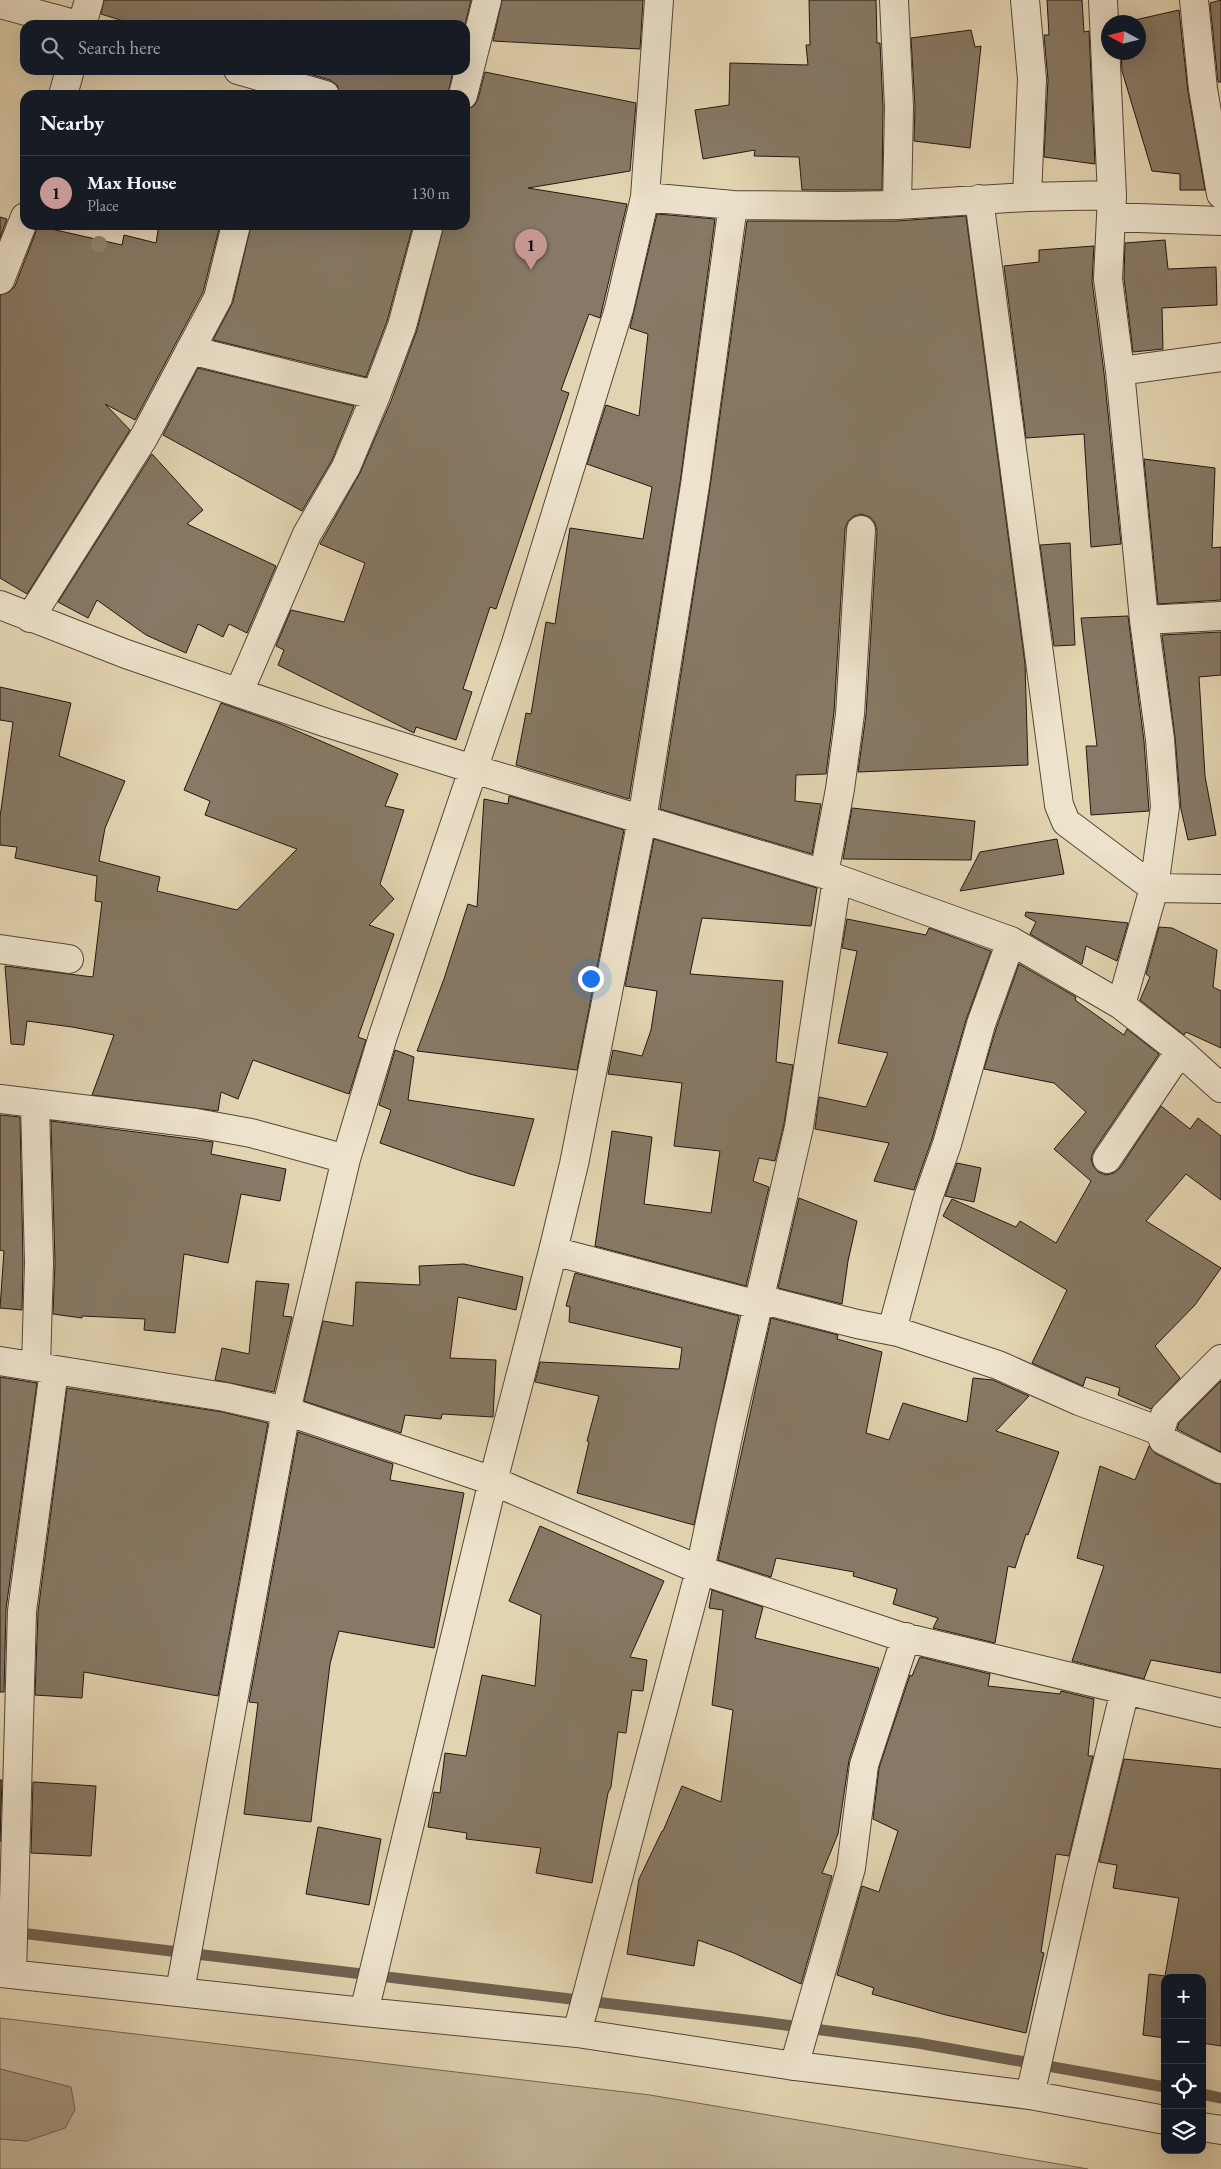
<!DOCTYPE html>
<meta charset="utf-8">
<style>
body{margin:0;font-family:"EB Garamond",serif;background:#20242c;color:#f1f3f6}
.controls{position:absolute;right:15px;bottom:15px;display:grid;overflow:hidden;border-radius:10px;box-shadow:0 5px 20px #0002}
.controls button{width:45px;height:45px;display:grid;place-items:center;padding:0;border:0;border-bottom:1px solid #363941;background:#171b24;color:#f1f3f6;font:25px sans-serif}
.compass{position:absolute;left:1101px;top:15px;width:45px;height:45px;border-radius:50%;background:#171b24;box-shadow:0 5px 20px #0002;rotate:277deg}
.you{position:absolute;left:590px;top:978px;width:18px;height:18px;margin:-12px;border:4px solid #fff;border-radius:50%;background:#1a73e8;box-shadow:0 0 0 8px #1a73e833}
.badge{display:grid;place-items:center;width:32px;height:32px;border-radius:50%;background:#c59692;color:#111;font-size:16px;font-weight:700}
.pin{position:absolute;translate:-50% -41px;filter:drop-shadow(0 1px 2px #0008)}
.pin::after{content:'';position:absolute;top:26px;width:18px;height:15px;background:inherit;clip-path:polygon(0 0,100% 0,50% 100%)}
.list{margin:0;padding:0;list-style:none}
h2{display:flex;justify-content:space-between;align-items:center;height:65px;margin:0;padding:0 20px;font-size:21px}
h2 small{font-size:16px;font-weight:400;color:#9ea1a6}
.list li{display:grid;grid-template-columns:32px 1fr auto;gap:15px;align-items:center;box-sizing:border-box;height:75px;padding:0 20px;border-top:1px solid #363941}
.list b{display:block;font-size:19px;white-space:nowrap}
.list p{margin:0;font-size:16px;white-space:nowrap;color:#9ea1a6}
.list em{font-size:16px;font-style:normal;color:#9ea1a6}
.icon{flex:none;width:28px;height:28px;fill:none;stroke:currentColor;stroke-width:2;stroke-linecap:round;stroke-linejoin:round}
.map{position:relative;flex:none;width:1221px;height:2169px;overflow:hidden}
.search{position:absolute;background:#171b24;box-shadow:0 5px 20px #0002;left:20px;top:20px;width:450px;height:55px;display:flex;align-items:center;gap:12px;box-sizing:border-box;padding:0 18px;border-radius:15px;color:#9ea1a6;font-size:19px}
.panel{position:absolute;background:#171b24;box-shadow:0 5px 20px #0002;left:20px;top:90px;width:450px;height:140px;border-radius:15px}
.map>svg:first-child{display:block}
.green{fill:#c2b496;stroke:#726654}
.water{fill:#a2947b;stroke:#6f6251}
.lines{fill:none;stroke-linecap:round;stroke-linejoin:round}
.stream{stroke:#6f6251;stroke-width:11}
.building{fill:#877965;stroke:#231712}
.minor-casing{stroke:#53463a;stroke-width:30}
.minor{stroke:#ede3cc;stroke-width:28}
.tree{fill:#948670}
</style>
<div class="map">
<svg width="1221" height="2169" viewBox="0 0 1221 2169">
<rect width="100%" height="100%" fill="#e3d4b1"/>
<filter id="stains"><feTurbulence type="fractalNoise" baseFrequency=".004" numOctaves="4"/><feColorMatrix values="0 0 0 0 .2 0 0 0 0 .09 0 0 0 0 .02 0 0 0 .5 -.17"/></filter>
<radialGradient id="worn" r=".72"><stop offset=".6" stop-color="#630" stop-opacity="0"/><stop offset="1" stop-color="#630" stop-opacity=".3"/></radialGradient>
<path class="green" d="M0 2018 650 2095 1088 2169H0V2139L27 2141 70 2087 0 2069Z"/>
<path class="water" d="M0 2069 71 2087 75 2110 65 2128 27 2141 0 2139Z"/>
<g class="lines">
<path class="stream" d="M12 1932 763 2022 918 2043 1165 2087
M1202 2094 1221 2098"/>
</g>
<path class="building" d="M104 0H471L465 25H136L101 14Z
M502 0H643L640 49 493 41Z
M809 0H876L877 43H880L883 107 882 190H802L799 157 754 156 755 150 703 159 695 110 729 105 730 63 808 65 806 45H810Z
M1047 0H1082L1084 32 1089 31 1095 164 1044 157 1048 80 1044 35H1049Z
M1221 0V82H1218L1210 3Z
M1179 10 1188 92 1205 190H1180V174L1152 171 1122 71 1121 52H1138V22H1126Z
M971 30 975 47 981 46 970 148 914 141 915 106 911 38Z
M295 70H453L448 95H340L337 85 330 80Z
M485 72 636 103 630 171 528 188 627 204 600 318 589 314 561 390 569 393 496 609 490 607 463 689 472 692 456 740 416 727 414 733 278 665 284 650 276 646 291 610 344 622 365 563 320 544 360 473 391 401 417 330 444 225H465V110L474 106 478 99Z
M657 214 715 219 680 483 629 799 516 765 526 713 531 714 546 622 555 624 570 528 643 539 652 487 587 464 606 405 639 416 648 334 630 328Z
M966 216 1025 664 1028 765 858 772 866 715 877 531 875 523 870 517 861 514 854 516 848 521 845 529 834 712 826 774 796 775 795 801 821 804 812 854 660 809 710 487 747 221H897Z
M0 217 7 219 0 238Z
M159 225H220L203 292 135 420 105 404 130 430 27 594 0 578V295L9 292 15 286 38 226 122 245 124 235 156 243Z
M251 225H413L387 321 366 377 213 340 233 302Z
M1165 240 1168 269 1216 267 1217 305 1162 308 1163 349 1133 352 1124 278 1125 243Z
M1094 246 1092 281 1104 373 1121 544 1091 547 1084 434 1026 438 1004 266 1039 262V250Z
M198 368 354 406 332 460 302 511 163 435Z
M152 454 203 510 187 524 276 566 247 633 229 624 223 637 198 624 186 653 146 635 97 600 88 618 58 602Z
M1144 459 1215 468 1212 548 1221 547V600L1158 604Z
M1070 543 1075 645 1054 646 1040 545Z
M1128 616 1144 741 1149 811 1091 815 1086 746H1097L1081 618Z
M1221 632V675L1199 677 1205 776 1216 835 1188 840 1181 809 1175 737 1162 635Z
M0 687 71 703 59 756 125 781 105 828 99 861 160 877 157 891 237 910 297 849 205 815 210 801 184 790 221 703 281 724 398 774 385 806 404 810 380 884 394 899 369 925 394 934 358 1037 366 1040 349 1094 253 1060 238 1099 221 1092 218 1111 92 1095 114 1035 72 1027 27 1021 24 1045 11 1044 5 966 93 977 102 902 95 901 97 876 15 858 17 847 0 845V817L13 722 0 720Z
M509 796 624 830 577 1070 417 1051 444 979 468 904 477 907 484 799 508 804Z
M852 808 975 821 971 860 843 859Z
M654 839 817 888 811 926 702 918 690 974 783 981 776 1062 793 1065 784 1124 775 1161 759 1158 753 1181 769 1187 746 1286 595 1246 612 1131 652 1137 644 1204 711 1213 720 1151 674 1146 682 1083 608 1074 613 1050 642 1056 651 1030 657 991 625 986Z
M1057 839 1064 874 960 891 980 852Z
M1026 912 1128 923 1117 961 1086 946 1082 964 1030 934 1036 922 1025 916Z
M847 919 926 935 929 928 991 951 966 1020 932 1139 914 1190 874 1181 889 1143 815 1129 819 1097 866 1107 888 1053 838 1043 857 951 842 948Z
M1159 927 1172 928 1217 950 1213 987 1221 991V1048L1186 1032 1184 1035 1140 1000 1150 977 1146 974Z
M1019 964 1076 997 1075 1000 1124 1035 1127 1029 1159 1054 1094 1150 1091 1158 1093 1166 1098 1172 1106 1175 1114 1173 1120 1168 1161 1106 1190 1129 1198 1118 1221 1136V1200L1186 1174 1146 1221 1221 1268 1195 1305 1155 1346 1180 1378 1151 1409 1118 1395 1120 1388 1086 1377 1083 1386 1032 1363 1067 1290 943 1216 952 1199 1016 1227 1020 1221 1056 1243 1091 1181 1054 1149 1086 1112 1054 1083 984 1069 996 1029Z
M395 1050 414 1057 408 1100 534 1119 514 1186 470 1174 380 1143 391 1110 379 1105Z
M0 1115 20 1117 23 1263 22 1310 0 1308 4 1251 0 1250Z
M51 1121 213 1142 211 1154 286 1169 280 1201 241 1194 228 1263 184 1254 175 1333 144 1330 145 1319 82 1316V1318L53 1314 55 1263Z
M957 1163 981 1168 974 1202 945 1196Z
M799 1198 857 1221 848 1261 842 1304 778 1288Z
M464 1264 523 1277 516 1310 458 1297 450 1358 496 1360 493 1417 442 1414 441 1419 405 1415 401 1433 304 1401 323 1321 353 1326 356 1282 420 1285 419 1266Z
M575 1273 739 1316 694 1525 577 1493 589 1442 587 1441 599 1396 535 1382 540 1362 679 1369 682 1348 569 1322 570 1307 566 1306Z
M256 1281 289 1284 283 1316 292 1317 274 1392 215 1380 222 1348 249 1354Z
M771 1318 838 1335 837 1339 882 1352 866 1433 889 1440 903 1403 967 1422 973 1378 993 1380 1029 1396 996 1431 1059 1452 1028 1535 1026 1534 1015 1568 1008 1566 995 1643 933 1628 938 1618 893 1604 897 1589 853 1576 854 1572 776 1558 771 1577 718 1560Z
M0 1377 37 1383 6 1609 4 1692H0Z
M1221 1381V1452L1177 1429 1179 1423Z
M67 1388 222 1412 268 1423 218 1696 84 1672 82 1698 35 1695 38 1612Z
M298 1432 393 1464 390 1480 464 1493 434 1648 339 1631 330 1664 311 1822 244 1814 258 1703 249 1702Z
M1149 1446 1156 1454 1214 1483 1221 1484V1673L1151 1660 1144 1679 1072 1661 1104 1566 1077 1558 1100 1466 1135 1480Z
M540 1526 664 1581 630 1657 647 1660 643 1691 632 1690 626 1733 618 1732 611 1787 608 1793 592 1883 536 1873 541 1848 466 1839 467 1833 428 1827 434 1792 440 1793 445 1753 466 1756 482 1675 535 1686 541 1615 509 1601Z
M712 1590 763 1607 755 1638 879 1668 849 1760 838 1834 822 1873 832 1876 801 1984 734 1953 698 1940 694 1966 627 1954 639 1879 662 1831H663L682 1786 721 1802 733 1710 712 1705 723 1610 709 1608Z
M920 1657 990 1674 988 1686 1060 1694 1061 1691 1094 1699 1088 1756H1093L1069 1856 1056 1854 1041 1952 1044 1953 1026 2033 946 2015 872 1994 874 1988 837 1975 862 1886 879 1892 898 1831 873 1819 879 1768 910 1675 912 1676Z
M1124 1759 1221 1769V2046L1202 2043V1978H1165V2038L1143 2035 1149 1974 1165 1976 1179 1898 1113 1888 1117 1865 1099 1862Z
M0 1780H2L0 1842Z
M33 1782 96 1786 91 1856 31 1853Z
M318 1827 381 1839 369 1905 306 1894Z"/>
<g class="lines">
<g class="minor-casing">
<path id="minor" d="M894 0 899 107 897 205
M1025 0 1032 79 1027 197
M1103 0 1112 195 1108 279 1120 371 1144 620 1160 739 1165 807 1154 888 1121 1005
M1194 0 1203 89 1221 194
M0 4 78 25
M82 25 89 0
M238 70 325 95
M63 95 70 70
M463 95 487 0
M645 197 733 205 836 206 897 205 1027 197 1112 195
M979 199 1059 805 1066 822 1154 888 1221 889
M1111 217 1221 221
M0 280 25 217
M190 350 323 383 376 395
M1120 371 1221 357
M0 605 126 654 327 723 473 769 824 874 1011 941 1121 1005 1180 1051 1221 1088
M30 618 144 437 218 298 236 225
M1144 620 1221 616
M239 692 307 534 346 467 376 395 402 326 429 225
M824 874 840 789 850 714 861 530
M0 949 69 959
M0 1099 196 1123 251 1133 346 1159
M35 1104 39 1263 36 1366
M1107 1159 1180 1051
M553 1251 758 1305
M760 1299 857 1324 898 1332 998 1365 1079 1401 1160 1431
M892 1330 927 1201 947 1144 981 1024 1011 941
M1221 1359 1165 1415 1160 1431 1163 1440 1221 1469
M0 1361 225 1397 286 1411 493 1481 700 1570 899 1636 1221 1713
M0 1973 364 2012 577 2033 788 2065 1030 2095 1165 2120
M12 1974 22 1611 54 1370
M180 1991 286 1411 346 1159 383 1036 516 643 619 309 645 197 659 0
M364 2012 493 1481 553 1251 574 1164 642 820 695 485 733 205
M577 2033 700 1570 730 1427 799 1127 837 879
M794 2066 851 1868 864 1765 906 1637
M1030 2095 1080 1875 1125 1690
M1202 2127 1221 2130"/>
</g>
<use href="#minor" class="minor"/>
</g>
<circle class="tree" cx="99" cy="244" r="8"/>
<rect width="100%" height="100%" filter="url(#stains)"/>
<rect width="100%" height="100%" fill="url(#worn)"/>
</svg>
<div class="controls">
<button>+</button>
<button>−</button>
<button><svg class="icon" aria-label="locate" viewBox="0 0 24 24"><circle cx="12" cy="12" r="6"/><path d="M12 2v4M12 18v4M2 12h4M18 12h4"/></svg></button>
<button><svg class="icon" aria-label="layers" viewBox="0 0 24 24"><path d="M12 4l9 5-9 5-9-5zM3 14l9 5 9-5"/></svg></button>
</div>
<svg class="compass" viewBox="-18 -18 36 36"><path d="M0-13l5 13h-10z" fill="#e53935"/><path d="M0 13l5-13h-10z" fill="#9ea1a6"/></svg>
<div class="you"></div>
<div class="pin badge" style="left:531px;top:270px">1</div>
<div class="search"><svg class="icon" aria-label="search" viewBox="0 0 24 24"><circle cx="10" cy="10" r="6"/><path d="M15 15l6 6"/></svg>Search here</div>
<section class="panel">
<h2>Nearby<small></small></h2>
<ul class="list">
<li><span class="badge">1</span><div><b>Max House</b><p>Place</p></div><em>130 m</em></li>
</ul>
</section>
</div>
